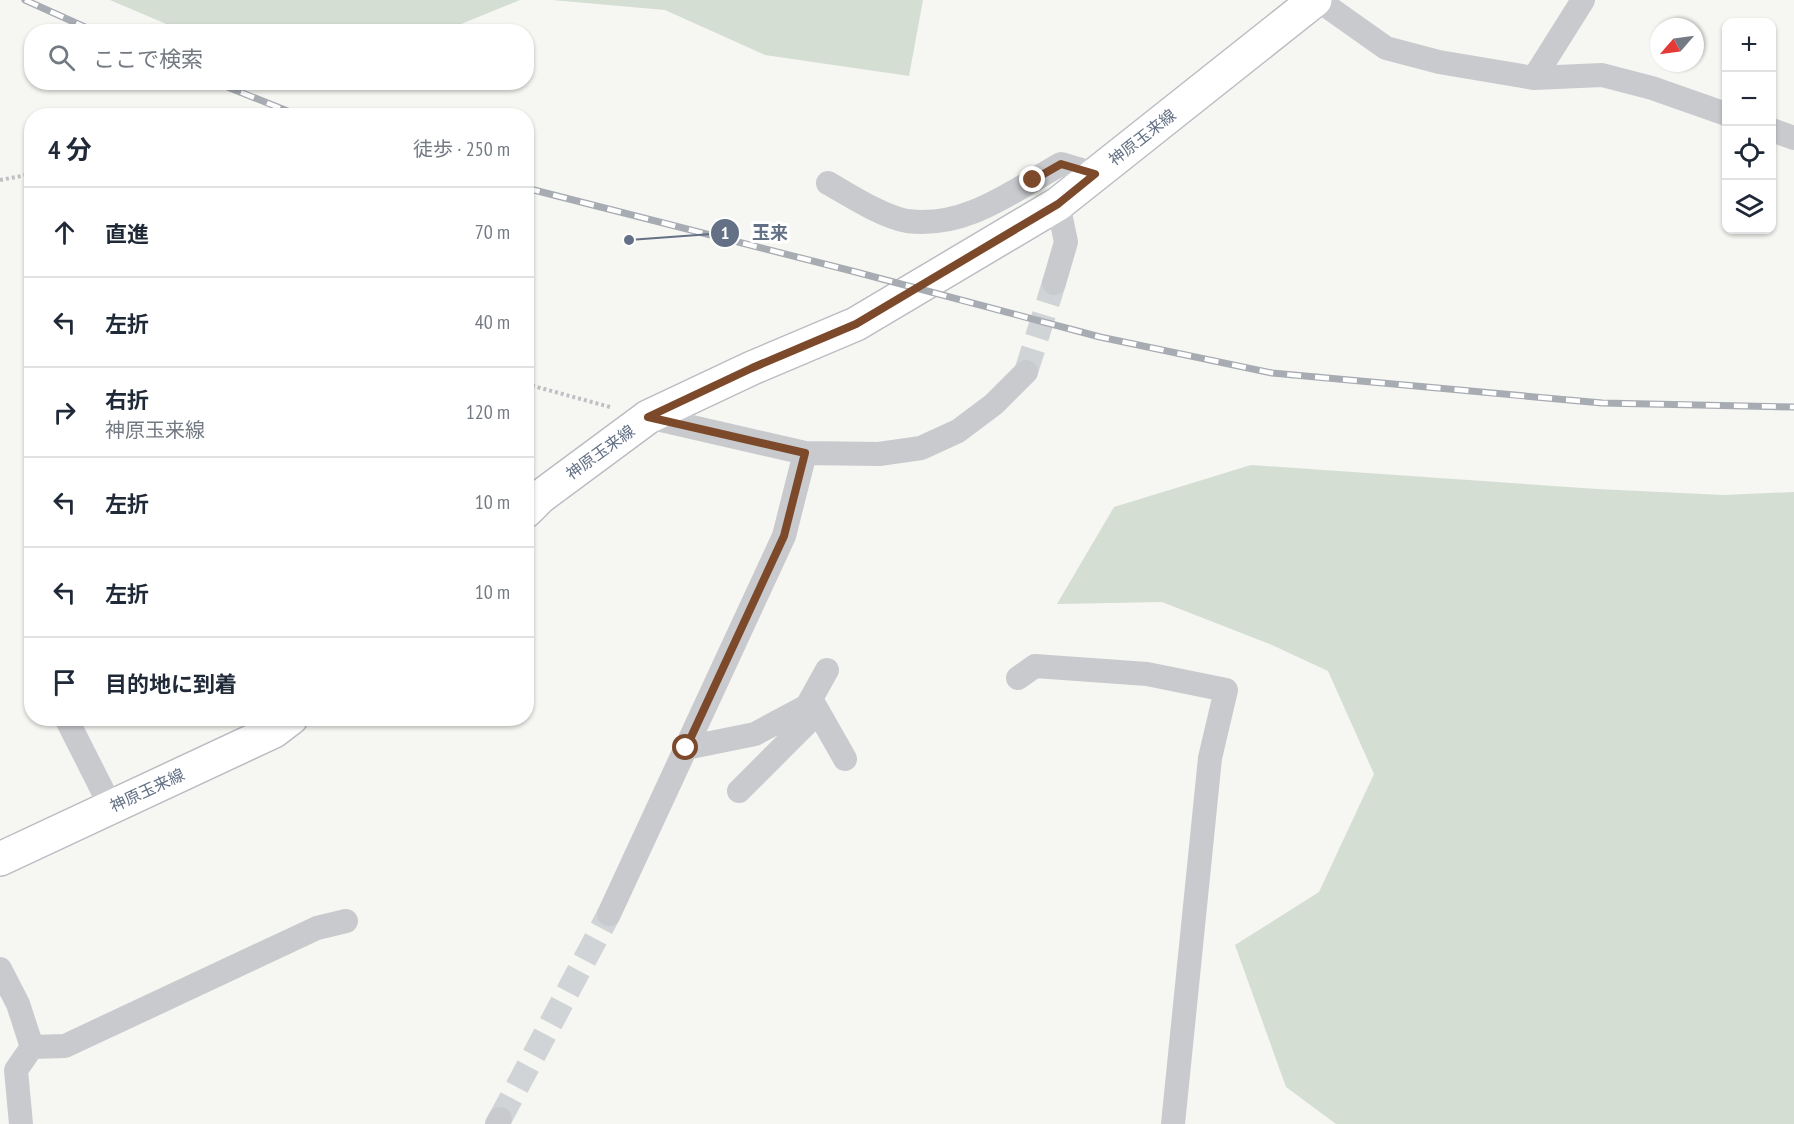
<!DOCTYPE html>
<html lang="ja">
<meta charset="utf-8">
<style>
body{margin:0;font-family:"PT Sans Narrow","Noto Sans JP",sans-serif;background:#f2f2f3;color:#1f2937}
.controls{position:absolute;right:18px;top:18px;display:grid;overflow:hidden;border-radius:12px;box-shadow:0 2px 4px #0004}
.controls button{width:54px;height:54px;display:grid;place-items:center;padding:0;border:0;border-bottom:2px solid #e0e1e3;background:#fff;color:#1f2937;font:30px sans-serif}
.compass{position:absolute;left:1650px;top:18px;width:54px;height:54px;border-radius:50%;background:#fff;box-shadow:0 2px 4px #0004;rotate:242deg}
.stop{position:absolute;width:18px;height:18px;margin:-14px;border:4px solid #7c4a2b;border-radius:50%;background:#fff}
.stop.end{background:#7c4a2b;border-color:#fff;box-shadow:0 2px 6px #0008}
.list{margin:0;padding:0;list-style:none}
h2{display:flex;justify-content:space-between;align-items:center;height:78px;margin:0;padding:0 24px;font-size:26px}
h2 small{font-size:20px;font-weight:400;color:#747a83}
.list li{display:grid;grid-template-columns:39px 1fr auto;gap:18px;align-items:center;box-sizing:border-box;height:90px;padding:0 24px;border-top:2px solid #e0e1e3}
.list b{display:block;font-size:22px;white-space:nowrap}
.list p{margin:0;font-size:20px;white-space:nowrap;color:#747a83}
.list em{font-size:20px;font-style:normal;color:#747a83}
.icon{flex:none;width:33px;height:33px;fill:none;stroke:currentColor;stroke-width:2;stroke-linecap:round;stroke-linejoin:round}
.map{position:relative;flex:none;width:1794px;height:1124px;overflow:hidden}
.search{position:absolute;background:#fff;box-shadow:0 2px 4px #0004;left:24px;top:24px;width:510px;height:66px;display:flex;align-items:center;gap:15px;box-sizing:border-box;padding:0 21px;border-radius:24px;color:#747a83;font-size:22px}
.panel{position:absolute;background:#fff;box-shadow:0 2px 4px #0004;left:24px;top:108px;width:510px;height:618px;border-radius:24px}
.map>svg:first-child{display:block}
.green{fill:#d5ded3}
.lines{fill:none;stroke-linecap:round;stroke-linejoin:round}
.street-tunnel{stroke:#d1d4d7;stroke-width:24;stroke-dasharray:24 12;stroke-linecap:butt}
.secondary-casing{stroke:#babdc2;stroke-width:36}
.path{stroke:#bfc0c3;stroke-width:4;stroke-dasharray:3 3;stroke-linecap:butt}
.street{stroke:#c8cace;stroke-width:24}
.secondary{stroke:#fff;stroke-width:33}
.rail-casing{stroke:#a7abb2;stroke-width:7}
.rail{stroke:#fff;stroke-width:4.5;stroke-dasharray:14;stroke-linecap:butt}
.route{stroke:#7c4a2b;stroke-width:8}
.labels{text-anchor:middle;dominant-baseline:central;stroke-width:6;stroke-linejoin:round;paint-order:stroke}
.street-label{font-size:16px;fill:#637085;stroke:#fff}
.leader{fill:none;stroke:#637085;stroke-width:2}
.callout-dot{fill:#637085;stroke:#fff;stroke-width:2}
.mark-label{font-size:18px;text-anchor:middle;font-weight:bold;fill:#fff}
.callout-label{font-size:18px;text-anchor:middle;font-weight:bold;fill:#637085;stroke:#fff;stroke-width:6;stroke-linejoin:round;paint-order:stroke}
</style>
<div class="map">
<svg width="1794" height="1124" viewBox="0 0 1794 1124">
<rect width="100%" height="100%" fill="#f6f6f2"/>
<path class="green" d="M110 0H520L444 31 185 32Z
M552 0H923L909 76 765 55 665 10Z
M1251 465 1597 489 1723 495 1794 492V1124H1336L1286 1087 1235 945 1319 892 1374 774 1328 671 1272 645 1162 602 1057 604 1114 507Z"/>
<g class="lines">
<path class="street-tunnel" d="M1026 372 1054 283
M500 1119 609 914"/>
<g class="secondary-casing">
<path id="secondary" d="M526 511 540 497 648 417 752 368 856 324 1058 204 1315 0
M0 859 274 731 291 718"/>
</g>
<path class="path" d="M0 180 32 174
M526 384 610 407"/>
<path class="street" d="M1318 0 1386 48 1439 62 1534 78 1602 75 1652 88 1726 114
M1534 78 1583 0
M1772 130 1794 138
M828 183C849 195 883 217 907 221 965 229 1013 191 1061 164L1095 174
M1054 283 1066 242 1058 204
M648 417 805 453 879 454 921 448 958 431 994 404 1026 372
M1018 678 1035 666 1147 674 1226 690 1210 758 1173 1124
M811 699 845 759
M66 718 111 807
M686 748 755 734 807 706 827 670
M739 791 818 712
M609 914 784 536 805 453
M0 969 18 1004 32 1047 16 1070 21 1124
M32 1047 65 1046 317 928 346 921
M497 1124 500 1119"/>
<use href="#secondary" class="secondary"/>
<g class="rail-casing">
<path id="rail" d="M25 0 96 32
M215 82 300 116
M526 188 852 271 1100 337 1272 373 1602 403 1794 407"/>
</g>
<use href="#rail" class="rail"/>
</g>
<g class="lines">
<path class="route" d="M686 748 784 536 805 453 648 417 752 368 856 324 1058 204 1095 174 1061 164 1033 180"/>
</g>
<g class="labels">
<g class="street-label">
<text transform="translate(1142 137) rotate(-38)">神原玉来線</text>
<text transform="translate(600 452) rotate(-36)">神原玉来線</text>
<text transform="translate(147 790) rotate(-25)">神原玉来線</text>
</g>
</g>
<path class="leader" d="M629 240L725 233"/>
<g class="callout-dot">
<circle cx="629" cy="240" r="6"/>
<circle cx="725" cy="233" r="15"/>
</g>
<g class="mark-label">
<text x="725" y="239">1</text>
</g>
<g class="callout-label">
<text x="770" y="239">玉来</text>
</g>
</svg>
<div class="controls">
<button>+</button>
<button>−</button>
<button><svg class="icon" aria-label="locate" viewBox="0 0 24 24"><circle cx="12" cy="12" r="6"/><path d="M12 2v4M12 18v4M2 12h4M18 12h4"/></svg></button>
<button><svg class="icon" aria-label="layers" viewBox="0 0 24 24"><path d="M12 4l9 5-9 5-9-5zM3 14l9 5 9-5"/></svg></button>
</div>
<svg class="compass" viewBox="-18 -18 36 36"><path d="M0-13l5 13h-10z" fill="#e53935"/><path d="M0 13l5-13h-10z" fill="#747a83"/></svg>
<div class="stop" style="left:686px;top:748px"></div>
<div class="stop end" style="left:1033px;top:180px"></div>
<div class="search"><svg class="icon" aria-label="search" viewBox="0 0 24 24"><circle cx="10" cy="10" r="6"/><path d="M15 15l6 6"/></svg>ここで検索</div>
<section class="panel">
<h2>4 分<small>徒歩 · 250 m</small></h2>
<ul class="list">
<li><svg class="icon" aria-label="ahead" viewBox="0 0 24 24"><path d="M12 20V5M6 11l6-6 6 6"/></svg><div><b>直進</b></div><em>70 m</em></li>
<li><svg class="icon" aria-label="left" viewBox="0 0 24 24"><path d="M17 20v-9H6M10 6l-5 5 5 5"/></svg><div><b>左折</b></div><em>40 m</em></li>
<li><svg class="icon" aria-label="right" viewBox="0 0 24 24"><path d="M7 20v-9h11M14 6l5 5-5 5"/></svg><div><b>右折</b><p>神原玉来線</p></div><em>120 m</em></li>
<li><svg class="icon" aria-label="left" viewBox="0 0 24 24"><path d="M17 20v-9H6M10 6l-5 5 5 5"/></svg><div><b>左折</b></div><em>10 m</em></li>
<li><svg class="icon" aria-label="left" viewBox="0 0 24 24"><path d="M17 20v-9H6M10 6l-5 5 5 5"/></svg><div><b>左折</b></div><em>10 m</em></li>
<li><svg class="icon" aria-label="arrive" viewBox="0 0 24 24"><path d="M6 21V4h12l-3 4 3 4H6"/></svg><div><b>目的地に到着</b></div></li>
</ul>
</section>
</div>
